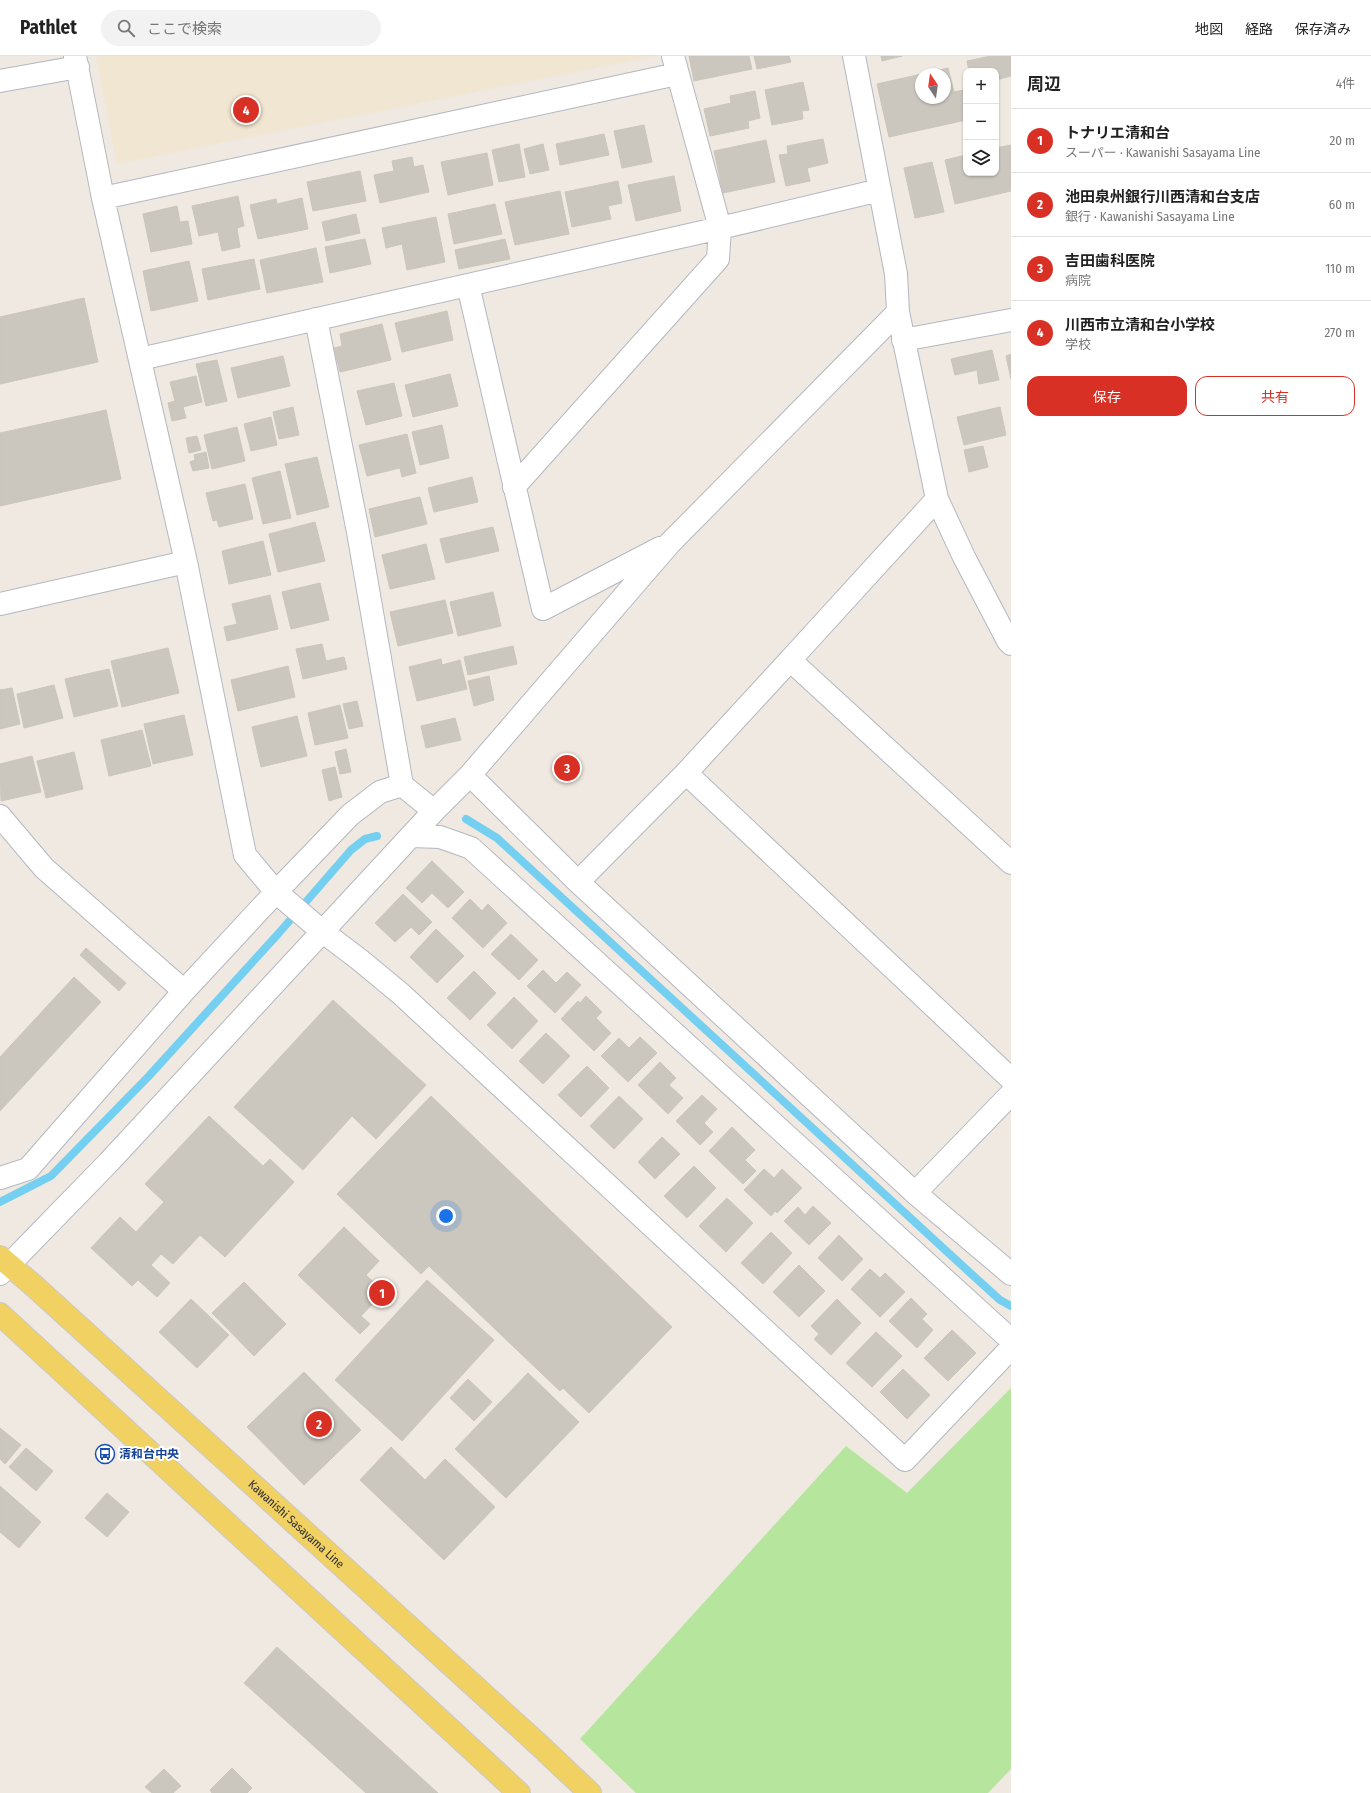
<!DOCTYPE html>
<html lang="ja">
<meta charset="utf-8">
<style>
body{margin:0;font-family:"Fira Sans Condensed","Noto Sans JP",sans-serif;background:#f2f2f2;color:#222}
.controls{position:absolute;right:12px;top:12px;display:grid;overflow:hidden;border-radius:8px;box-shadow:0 1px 3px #0004}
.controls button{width:36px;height:36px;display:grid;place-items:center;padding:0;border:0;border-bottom:1px solid #e0e0e0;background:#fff;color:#222;font:20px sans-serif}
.compass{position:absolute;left:915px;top:12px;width:36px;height:36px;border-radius:50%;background:#fff;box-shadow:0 1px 3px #0004;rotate:347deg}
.you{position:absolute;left:446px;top:1160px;width:14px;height:14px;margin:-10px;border:3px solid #fff;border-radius:50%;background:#1a73e8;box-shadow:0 0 0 6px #1a73e833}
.badge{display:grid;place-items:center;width:26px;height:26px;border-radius:50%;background:#d93025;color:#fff;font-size:13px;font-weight:700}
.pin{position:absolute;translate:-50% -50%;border:2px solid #fff;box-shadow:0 1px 4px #0006}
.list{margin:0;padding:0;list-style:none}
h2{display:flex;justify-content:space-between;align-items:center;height:52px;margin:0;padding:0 16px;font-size:17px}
h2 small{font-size:13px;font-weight:400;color:#767676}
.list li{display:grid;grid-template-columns:26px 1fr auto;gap:12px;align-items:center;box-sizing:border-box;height:64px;padding:0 16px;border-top:1px solid #e0e0e0}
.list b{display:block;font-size:15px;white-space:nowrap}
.list p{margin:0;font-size:13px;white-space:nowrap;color:#767676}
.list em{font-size:13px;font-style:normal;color:#767676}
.actions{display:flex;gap:8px;padding:12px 16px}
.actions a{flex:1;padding:9px 0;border:1px solid #d93025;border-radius:12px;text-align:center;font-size:14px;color:#d93025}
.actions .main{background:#d93025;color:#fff}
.icon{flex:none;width:22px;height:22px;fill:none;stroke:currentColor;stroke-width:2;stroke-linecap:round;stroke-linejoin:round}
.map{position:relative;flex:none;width:1011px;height:1737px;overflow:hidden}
header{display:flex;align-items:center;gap:24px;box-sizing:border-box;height:56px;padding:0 20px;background:#fff;border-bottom:1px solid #e0e0e0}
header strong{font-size:19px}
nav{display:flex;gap:22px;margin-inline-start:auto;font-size:14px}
.search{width:280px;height:36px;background:#f2f2f2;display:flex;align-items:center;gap:10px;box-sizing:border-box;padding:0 14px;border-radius:22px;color:#767676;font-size:15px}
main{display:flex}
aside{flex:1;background:#fff}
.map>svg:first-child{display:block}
.education{fill:#f0e6d1}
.green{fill:#b6e59e}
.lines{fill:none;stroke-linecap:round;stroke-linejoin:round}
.stream{stroke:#75cff0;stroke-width:8}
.building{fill:#cbc7bf;stroke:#cbc5ba;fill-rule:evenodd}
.minor-casing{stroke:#b4b7c1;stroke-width:24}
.major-casing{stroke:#c9c9c9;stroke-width:24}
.minor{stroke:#fff;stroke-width:22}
.major{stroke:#f2d163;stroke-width:22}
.labels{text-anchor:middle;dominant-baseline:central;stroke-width:4;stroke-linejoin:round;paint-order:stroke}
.transit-label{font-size:12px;font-weight:bold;fill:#164399;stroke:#fff;text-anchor:start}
.street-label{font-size:12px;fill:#2e2e2e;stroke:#fff}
</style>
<header>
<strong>Pathlet</strong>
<div class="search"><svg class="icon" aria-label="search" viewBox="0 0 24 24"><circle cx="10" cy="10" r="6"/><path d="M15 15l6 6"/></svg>ここで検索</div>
<nav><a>地図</a><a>経路</a><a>保存済み</a></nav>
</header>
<main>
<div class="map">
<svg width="1011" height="1737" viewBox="0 0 1011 1737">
<rect width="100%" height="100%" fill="#efe9e1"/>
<path class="education" d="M96 0H655L117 108Z"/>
<path class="green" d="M1011 1332V1713L988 1737H636L580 1683 846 1390 907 1437Z"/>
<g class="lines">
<path class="stream" d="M466 763 497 782 967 1214 1000 1244 1011 1250
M0 1146 51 1120 148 1021 278 878 351 794 365 783 377 780"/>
</g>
<path class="building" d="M689 0H749L752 13 694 25Z
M754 0H789L791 6 757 13Z
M881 0H902L882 5Z
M991 0H1011V20L996 24V15H969L967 5Z
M948 12 954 36 964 34 966 43V64L889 81 877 28ZM921 18H945V42H921Z
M803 26 809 54 802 55 803 63 772 69 765 34Z
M755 35 760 62 748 65 749 72 710 80 704 53 731 47 730 40Z
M644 69 652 106 622 112 614 75Z
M604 78 609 99 560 109 556 88Z
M823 83 828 107 807 112 810 125 786 130 779 99 788 98 787 90Z
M766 84 775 126 723 137 714 95Z
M519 88 525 121 499 126 492 94Z
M543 88 549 114 530 118 524 93Z
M1011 89V135L955 148 945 104 966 99V117H996V92Z
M487 97 493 129 448 139 441 106Z
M412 101 414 111 423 109 429 136 380 147 374 119 394 115 392 105Z
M932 106 944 156 915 162 904 112Z
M360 115 366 145 313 155 307 126Z
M674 120 681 155 636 165 628 129Z
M618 125 622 147 608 150 611 163 572 171 565 136Z
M560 135 569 178 515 189 505 146Z
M238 140 244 170 237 172 240 191 222 195 218 176 199 180 192 150Z
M302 142 308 173 258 183 250 149 276 143 277 148Z
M495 148 502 178 454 188 448 158Z
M177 150 180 166 188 165 192 188 151 196 143 158Z
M356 158 360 177 326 185 322 166Z
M436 161 445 206 407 214 402 188 386 192 382 172Z
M365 183 371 208 330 217 325 191Z
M505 183 510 203 459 213 455 194Z
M316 192 323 226 267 237 260 204Z
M254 203 260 233 208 244 202 213Z
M189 205 198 245 151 255 143 215Z
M84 242 98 306 0 328V261Z
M447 255 453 284 402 296 395 267Z
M382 268 391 304 340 316 334 292 342 290 340 278Z
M992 294 999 324 979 328 977 314 955 319 951 303Z
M1011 298V323L1006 300Z
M283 300 290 330 238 342 231 312Z
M217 304 227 345 206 350 196 308Z
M450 318 458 350 413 361 405 329Z
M196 320 202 346 183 351 186 362 172 365 168 347 175 345 170 326Z
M394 327 402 360 366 369 357 335Z
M293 351 299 379 279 383 273 356Z
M1000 351 1006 379 964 389 957 361Z
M106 354 121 423 0 450V377Z
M271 361 277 389 251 395 244 368Z
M442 369 449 402 420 409 412 376Z
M237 371 245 405 212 413 204 379Z
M407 378 416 417 402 421 400 412 367 420 359 389Z
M197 380 201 394 189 397 186 382Z
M983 390 988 411 969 416 964 394Z
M206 396 209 412 193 415 190 406 195 404 194 399Z
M317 401 329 451 297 459 285 408Z
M280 415 291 462 263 468 252 422Z
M472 421 478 446 434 456 428 432Z
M245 428 253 463 219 471 217 464 213 465 206 437Z
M420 441 427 468 375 481 369 453Z
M315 466 325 505 278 516 269 478Z
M493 471 499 495 446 507 440 483Z
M263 485 271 519 229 528 222 495Z
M426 488 435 523 390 533 382 499Z
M320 527 329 564 291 573 282 536Z
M493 536 501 570 458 580 450 546Z
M270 539 278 573 227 585 224 571 237 568 232 548Z
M445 544 453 577 398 590 390 556Z
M322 588 326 605 344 601 347 613 303 623 296 593Z
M513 590 517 608 468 619 464 601Z
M168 592 179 637 122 651 111 605Z
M441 603 442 609 460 604 467 633 417 645 409 611Z
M288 610 295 641 238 655 231 624Z
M109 613 118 650 74 661 65 623Z
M489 620 494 644 474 650 468 625Z
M54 629 63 662 24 672 17 638Z
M12 632 20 668 0 673V634Z
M357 645 363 670 349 673 343 648Z
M340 649 348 682 315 689 308 657Z
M184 659 193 699 153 708 144 668Z
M297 660 307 700 261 711 252 671Z
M455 662 461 684 426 692 421 670Z
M142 674 151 710 109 720 101 684Z
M346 693 351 716 340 718 335 696Z
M74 696 83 733 46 742 37 705Z
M32 700 41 736 1 745 0 708Z
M335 711 342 741 329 745 322 714Z
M432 805 464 836 448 852 432 837 422 847 406 832Z
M403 838 432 866 419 879 411 871 395 886 375 867Z
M470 843 482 855 488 848 507 867 483 892 452 862Z
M436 873 464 900 437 927 410 901Z
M511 878 538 904 519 924 491 898Z
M86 892 126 927 119 935 80 899Z
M543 914 556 927 567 916 581 929 555 957 527 930Z
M474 915 496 937 470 964 447 942Z
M74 921 101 946 0 1055V1001Z
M586 940 602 956 596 962 611 977 594 995 561 963 578 945 580 947Z
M514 941 538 965 512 993 487 969Z
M333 944 426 1029 376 1083 352 1060 303 1114 234 1051Z
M546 977 570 1000 543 1028 519 1005Z
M640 981 657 997 628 1026 601 1000 619 982 629 992Z
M660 1006 676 1022 669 1029 683 1042 668 1058 638 1029Z
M587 1010 609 1032 581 1061 558 1039Z
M702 1039 717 1053 704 1067 713 1076 700 1089 676 1065Z
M431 1040 672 1271 589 1357 563 1332 560 1335 429 1210 421 1218 337 1138Z
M619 1040 643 1063 614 1093 590 1070Z
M209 1060 263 1110 270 1103 294 1126 225 1201 200 1179 173 1208 161 1198 151 1209 170 1227 157 1241 138 1224 132 1230 91 1192 120 1161 136 1176 164 1146 145 1128Z
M732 1071 755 1094 745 1104 756 1115 743 1128 709 1095Z
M662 1081 680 1098 655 1123 638 1106Z
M694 1110 716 1132 687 1162 664 1140Z
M764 1113 774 1122 782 1113 802 1132 777 1157 775 1155 771 1160 744 1134Z
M727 1142 753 1167 726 1196 699 1170Z
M813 1150 831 1167 809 1189 784 1165 798 1151 805 1159Z
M344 1171 379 1205 366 1219 384 1236 361 1260 370 1268 360 1278 298 1219Z
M771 1176 792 1197 763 1228 741 1207Z
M839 1179 863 1203 842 1225 818 1202Z
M799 1209 825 1235 799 1261 773 1236Z
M870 1213 880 1222 885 1217 905 1236 880 1261 851 1233Z
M427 1224 494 1284 402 1385 335 1324Z
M244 1226 286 1268 254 1300 212 1257Z
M911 1242 927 1258 922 1263 933 1274 917 1292 889 1265Z
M191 1243 229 1279 197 1312 159 1276Z
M837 1243 861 1267 831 1299 814 1283 819 1278 811 1270Z
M952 1274 976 1297 948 1325 924 1302Z
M876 1276 902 1300 872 1331 846 1307Z
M903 1313 930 1339 907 1363 880 1336Z
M304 1316 361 1374 304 1429 247 1371Z
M528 1317 579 1366 506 1442 455 1393Z
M468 1323 492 1346 474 1365 450 1342Z
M0 1372 21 1389 5 1408 0 1403Z
M391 1391 425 1424 445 1403 495 1451 444 1504 360 1424Z
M26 1392 53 1415 36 1435 9 1411Z
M0 1430 41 1466 19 1492 0 1476Z
M107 1437 129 1456 107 1481 85 1462Z
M277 1591 438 1737H366L244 1627Z
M232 1712 252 1732 247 1737H212L210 1734Z
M164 1713 181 1730 173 1737H152L145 1731Z"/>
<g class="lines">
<g class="minor-casing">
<path id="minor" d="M75 0 103 142 186 506 245 799 276 836 323 876 360 904 401 938 905 1404 1011 1292
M854 0 896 218 898 256 937 443 964 501 1008 585 1011 588
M0 25 78 11
M103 142 677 18
M468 229 543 553 660 492
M316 263 358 476 402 729 434 755
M903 284 1011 264
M140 303 720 172 880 134
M514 431 718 203 720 172 673 0
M937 443 790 604 1011 807
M0 548 186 506
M686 717 1011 1023
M470 719 578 826 915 1137 1011 1218
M0 760 44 812 184 935
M411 780 440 781 471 792 1011 1284
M578 826 686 717 790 604
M0 1122 28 1113 184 935 276 836 350 759 380 736 402 729
M915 1137 1011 1038
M0 1218 109 1106 434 755 470 719 670 487 898 256"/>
</g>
<g class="major-casing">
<g id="major">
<path id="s1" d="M0 1201 33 1229 537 1687 590 1737"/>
<path d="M0 1258 519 1737"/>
</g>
</g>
<use href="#minor" class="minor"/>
<use href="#major" class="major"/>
</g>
<defs>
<g id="bus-ring" transform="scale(1)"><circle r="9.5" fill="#fff" stroke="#1a4fb4" stroke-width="1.5"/><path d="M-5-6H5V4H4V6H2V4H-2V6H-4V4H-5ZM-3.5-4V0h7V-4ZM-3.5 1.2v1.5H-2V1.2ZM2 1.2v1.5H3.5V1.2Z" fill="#1a4fb4"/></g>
</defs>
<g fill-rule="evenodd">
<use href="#bus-ring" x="105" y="1398"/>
</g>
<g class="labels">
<g class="transit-label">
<text x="119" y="1398">清和台中央</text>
</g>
<g class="street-label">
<text stroke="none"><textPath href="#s1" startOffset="399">Kawanishi Sasayama Line</textPath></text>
</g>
</g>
</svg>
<div class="controls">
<button>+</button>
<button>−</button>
<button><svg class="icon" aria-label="layers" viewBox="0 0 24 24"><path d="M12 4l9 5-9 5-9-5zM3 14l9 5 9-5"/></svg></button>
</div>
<svg class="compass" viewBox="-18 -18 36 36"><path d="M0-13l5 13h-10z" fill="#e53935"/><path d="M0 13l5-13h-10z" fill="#767676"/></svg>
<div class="you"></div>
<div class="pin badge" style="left:382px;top:1237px">1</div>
<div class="pin badge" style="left:319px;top:1368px">2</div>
<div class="pin badge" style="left:567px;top:712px">3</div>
<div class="pin badge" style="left:246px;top:54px">4</div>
</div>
<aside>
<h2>周辺<small>4件</small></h2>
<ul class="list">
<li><span class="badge">1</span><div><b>トナリエ清和台</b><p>スーパー · Kawanishi Sasayama Line</p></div><em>20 m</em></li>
<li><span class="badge">2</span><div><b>池田泉州銀行川西清和台支店</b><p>銀行 · Kawanishi Sasayama Line</p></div><em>60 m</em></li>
<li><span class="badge">3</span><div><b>吉田歯科医院</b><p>病院</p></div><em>110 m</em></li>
<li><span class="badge">4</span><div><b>川西市立清和台小学校</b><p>学校</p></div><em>270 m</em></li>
</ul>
<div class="actions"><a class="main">保存</a><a>共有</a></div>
</aside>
</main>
